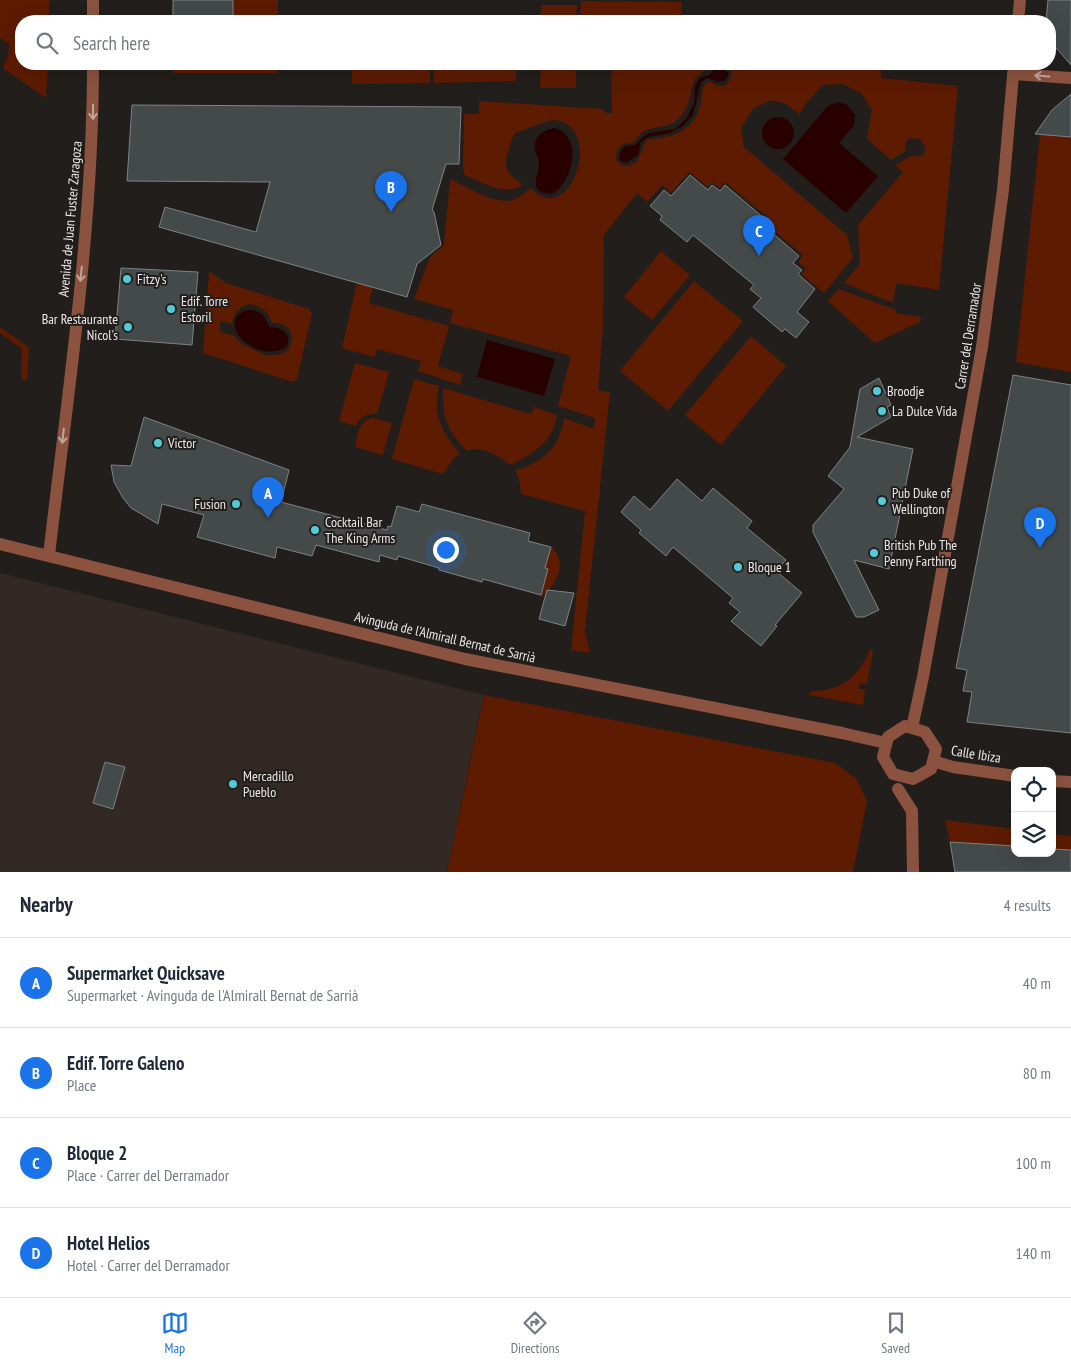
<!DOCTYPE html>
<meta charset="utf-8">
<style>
body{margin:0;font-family:"PT Sans Narrow",sans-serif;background:#f2f2f3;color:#1f2937}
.controls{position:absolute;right:15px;bottom:15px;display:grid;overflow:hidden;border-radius:10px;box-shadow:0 5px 20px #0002}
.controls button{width:45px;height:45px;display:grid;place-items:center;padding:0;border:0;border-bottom:1px solid #e0e1e3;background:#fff;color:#1f2937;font:25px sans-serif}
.you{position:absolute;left:445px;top:549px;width:18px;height:18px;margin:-12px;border:4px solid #fff;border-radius:50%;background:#1a73e8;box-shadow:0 0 0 8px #1a73e833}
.badge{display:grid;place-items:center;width:32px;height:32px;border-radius:50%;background:#1a73e8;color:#fff;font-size:16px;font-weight:700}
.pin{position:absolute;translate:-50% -41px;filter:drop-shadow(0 1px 2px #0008)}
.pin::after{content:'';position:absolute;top:26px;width:18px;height:15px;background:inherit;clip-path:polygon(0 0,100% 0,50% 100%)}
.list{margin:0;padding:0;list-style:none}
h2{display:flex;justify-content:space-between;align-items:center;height:65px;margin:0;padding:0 20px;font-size:21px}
h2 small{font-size:16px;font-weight:400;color:#747a83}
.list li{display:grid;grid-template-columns:32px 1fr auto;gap:15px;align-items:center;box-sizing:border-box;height:90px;padding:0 20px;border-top:1px solid #e0e1e3}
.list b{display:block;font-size:19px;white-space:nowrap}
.list p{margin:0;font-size:16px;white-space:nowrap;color:#747a83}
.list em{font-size:16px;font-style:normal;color:#747a83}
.icon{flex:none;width:28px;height:28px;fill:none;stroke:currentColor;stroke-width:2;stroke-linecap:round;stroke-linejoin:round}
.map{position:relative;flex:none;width:1071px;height:872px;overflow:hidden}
.search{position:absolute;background:#fff;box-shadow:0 5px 20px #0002;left:15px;right:15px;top:15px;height:55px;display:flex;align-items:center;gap:12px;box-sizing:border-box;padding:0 18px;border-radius:20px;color:#747a83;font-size:19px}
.sheet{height:425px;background:#fff}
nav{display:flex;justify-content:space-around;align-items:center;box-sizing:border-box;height:70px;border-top:1px solid #e0e1e3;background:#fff;font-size:14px;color:#747a83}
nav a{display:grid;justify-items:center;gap:2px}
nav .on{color:#1a73e8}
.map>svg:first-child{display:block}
.built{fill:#322824}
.green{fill:#5d1b01;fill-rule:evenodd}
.water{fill:#280000}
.building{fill:#44494a;stroke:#7d8384}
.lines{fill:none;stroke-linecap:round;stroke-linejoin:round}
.minor{stroke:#8b523f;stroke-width:12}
.oneway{stroke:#c0a59c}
.poi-dot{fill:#52cbd9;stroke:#221e1c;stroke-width:2}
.labels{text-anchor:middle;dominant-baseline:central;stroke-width:4;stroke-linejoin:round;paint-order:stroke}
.street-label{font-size:14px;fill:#ece9e8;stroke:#221e1c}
.poi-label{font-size:14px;fill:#ece9e8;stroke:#221e1c;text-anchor:start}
</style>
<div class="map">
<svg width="1071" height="872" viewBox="0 0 1071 872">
<rect width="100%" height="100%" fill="#221e1c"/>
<path class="built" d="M0 573 484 695 447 872H0Z"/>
<path class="green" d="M0 0H49V21H21V64H48L46 98 4 69V63L8 57 9 44 0 38Z
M233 0H278V21H233Z
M581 1 682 2 681 21H580Z
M541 5H577L576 21H541Z
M173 64H277V73H173Z
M352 64H430V83L352 84Z
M433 64H516V81L434 83Z
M541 64H576V88H540Z
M625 64H715C711 65 709 68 706 70 685 82 696 95 684 112 672 130 663 124 647 130 641 132 637 138 633 143 621 141 616 149 616 160L623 166C643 165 638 153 647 140 673 137 695 132 701 102 702 94 701 87 708 81L719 86 726 85 731 77V68L723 64H882L881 78 958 86 939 290 896 283 893 303 844 283 860 264 858 225 903 172 895 165 911 156H921L925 152V147L920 139 910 138 905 144 906 151 891 160 867 139 872 110 862 94 843 84 823 85 808 101 799 114 786 104 771 100 754 108 741 128 744 147 847 235 853 258 824 293 801 274 806 269 798 262 803 255 765 223 769 218 725 182 719 188 712 182 708 187 689 172 671 193 662 185 647 202 637 193 604 235 603 327 598 390 610 392 585 631 590 653 571 650 585 511 521 494 519 479 515 470C543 463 560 447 564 418L594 429 595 418 558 406 571 356 450 323 453 310 414 299 430 257 444 245 450 179C465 186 489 201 506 201 515 201 524 194 531 188 570 231 606 125 554 120 548 120 521 131 514 134 507 157 497 170 523 184 506 198 482 182 464 175L463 164 464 114H479V101L602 109 606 113H612L611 66Z
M1040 134 1071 137V372L1016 362Z
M661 251 690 275 652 320 624 297Z
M209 271 226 283 309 309 312 314 297 379 293 382 203 353ZM250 304C262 307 268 311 272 323 291 322 296 336 288 351L277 355H265L242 344 233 335 220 332V321L232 324C233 313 239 307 250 304Z
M694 281 743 321 668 411 620 371Z
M357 282 373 287 369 303 449 326 438 366 463 374 460 385 418 371 421 361 377 349 374 357 342 348Z
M839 289 896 310 895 313 921 317 920 322 875 343 828 301Z
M0 327 29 347 27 380 21 379 22 349 0 333Z
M751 336 786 366 721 445 685 415Z
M355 363 389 372 377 414C366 414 361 416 356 426L339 421Z
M414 379 439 386C432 416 442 431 460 454L454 458 443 474 392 459Z
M443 388 531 414 534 407 557 415C554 438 539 450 520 460 517 462 512 465 509 464 506 463 505 461 503 459 492 453 479 446 467 451 447 431 442 417 443 388Z
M374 418 392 423 383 455 355 447C357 434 359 420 374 418Z
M551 547C569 562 556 586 540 598L548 569 545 568Z
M871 648 873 652 867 684 860 683 859 689 865 690 863 705 810 695V692C844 689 857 679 871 648Z
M484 695 835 763 857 779 867 801 853 872H447Z
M945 820 1015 829V846L950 842Z
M1052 834 1071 836V850L1052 849Z"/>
<path class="water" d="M723 68 729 74 725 81 718 82 707 78 701 82 696 104 692 116 683 126 670 133 648 137 641 142 638 155 626 163 619 160 620 152 625 146 635 145 642 138 649 133 675 129 686 119 694 103 695 85 700 78 709 75 714 70Z
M840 102 847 105 855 115 854 125 839 143 878 176 846 213 783 159 826 108 832 104Z
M762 133a16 16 0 1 1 32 0a16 16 0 1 1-32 0Z
M555 128C589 138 566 197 547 194 527 190 540 173 539 162 539 158 536 155 535 151 532 138 544 129 555 128Z
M249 310C261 310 265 317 269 327 282 328 292 332 287 347 253 366 212 318 249 310Z
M487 340 555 359 544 396 477 377Z"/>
<path class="building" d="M173 0H233V21H173Z
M1048 0H1071V65L1050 41V21H1046Z
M1071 94V137L1035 134 1052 110Z
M132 105 461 107 459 164H446L432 210 434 212 441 245 417 264 407 297 159 227 165 207 256 232 270 182 127 181Z
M690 175 708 190 712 185 720 191 725 185 765 219 761 223 799 256 793 263 802 270 798 274 815 289 797 312 809 322 796 338 785 329 782 332 753 307 761 298 750 289 754 285 693 235 687 242 660 220 662 216 650 206 664 190 671 196Z
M121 268 198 272 192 345 115 339Z
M1013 375 1071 385V733L967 722 972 692 963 691 967 670 956 668Z
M879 378 891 405 887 407 891 417 857 437 913 449 889 569 854 560 879 610 864 617H856L813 532V525L844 489 828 476 850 447 860 389Z
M144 417 289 470 281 502 387 530 388 526 391 527 397 506 419 512 422 504 530 533 528 541 551 547 545 568 548 569 541 595 483 579 482 582 439 570V568L398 556 397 560 380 555 379 562 316 545 312 556 277 547 275 558 197 537 204 515 162 504 158 524 131 508 123 498 114 482 111 465 131 466Z
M677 479 702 501 713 488 752 521 747 528 786 560 776 571 802 593 775 625 777 626 761 646 731 621 740 612 729 603 733 598 673 547 666 556 639 533 641 530 621 512 634 496 650 510Z
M547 590 574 593 565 626 539 619Z
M105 762 125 767 113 809 93 803Z
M950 842 1015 846V853H1052V849L1071 850V872H955Z"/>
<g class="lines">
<path class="minor" d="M93 21V0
M1018 21 1020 0
M1013 74 1071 78
M0 544 465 659 842 733 886 743
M49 555C68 392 93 228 93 64
M905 726 925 732 936 749 931 769 913 779 893 774 883 757 888 737Z
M912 728 923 677 982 347 1003 190 1014 64
M933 761 953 767 1015 776
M1052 781 1071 782
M898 789 912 811 913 872"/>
</g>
<defs><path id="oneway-shaft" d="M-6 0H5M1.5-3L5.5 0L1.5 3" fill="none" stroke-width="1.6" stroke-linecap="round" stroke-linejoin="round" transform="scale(1.25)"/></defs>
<g class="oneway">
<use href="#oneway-shaft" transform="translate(1042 76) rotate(-176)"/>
<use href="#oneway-shaft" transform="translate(93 112) rotate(90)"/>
<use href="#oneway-shaft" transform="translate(81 274) rotate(96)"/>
<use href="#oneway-shaft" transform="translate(63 436) rotate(96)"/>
</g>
<g class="poi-dot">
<circle cx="127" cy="279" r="5"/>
<circle cx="171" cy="309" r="5"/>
<circle cx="128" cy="327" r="5"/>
<circle cx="877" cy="391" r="5"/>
<circle cx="882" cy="411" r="5"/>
<circle cx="158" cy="443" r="5"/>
<circle cx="882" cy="501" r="5"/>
<circle cx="236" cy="504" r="5"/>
<circle cx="315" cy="530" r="5"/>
<circle cx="874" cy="553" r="5"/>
<circle cx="738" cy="567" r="5"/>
<circle cx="233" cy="784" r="5"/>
</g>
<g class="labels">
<g class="street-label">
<text transform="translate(70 219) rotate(-85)">Avenida de Juan Fuster Zaragoza</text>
<text transform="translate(968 336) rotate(-81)">Carrer del Derramador</text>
<text transform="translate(445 637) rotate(13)">Avinguda de l'Almirall Bernat de Sarrià</text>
<text transform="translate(976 754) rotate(9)">Calle Ibiza</text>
</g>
<g class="poi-label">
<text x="137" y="279">Fitzy's</text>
<text x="181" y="301">Edif. Torre<tspan x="181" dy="16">Estoril</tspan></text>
<text x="118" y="319" text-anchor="end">Bar Restaurante<tspan x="118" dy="16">Nicol's</tspan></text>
<text x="887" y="391">Broodje</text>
<text x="892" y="411">La Dulce Vida</text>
<text x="168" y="443">Victor</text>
<text x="892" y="493">Pub Duke of<tspan x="892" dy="16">Wellington</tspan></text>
<text x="226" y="504" text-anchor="end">Fusion</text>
<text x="325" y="522">Cocktail Bar<tspan x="325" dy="16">The King Arms</tspan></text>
<text x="884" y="545">British Pub The<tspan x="884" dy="16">Penny Farthing</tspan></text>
<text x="748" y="567">Bloque 1</text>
<text x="243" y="776">Mercadillo<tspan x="243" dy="16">Pueblo</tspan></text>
</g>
</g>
</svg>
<div class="controls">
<button><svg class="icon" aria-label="locate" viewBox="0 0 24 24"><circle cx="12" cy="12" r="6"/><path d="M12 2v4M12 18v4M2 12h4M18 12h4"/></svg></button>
<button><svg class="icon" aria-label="layers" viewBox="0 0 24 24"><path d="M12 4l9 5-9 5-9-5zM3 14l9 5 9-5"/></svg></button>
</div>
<div class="you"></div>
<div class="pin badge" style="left:268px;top:518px">A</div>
<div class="pin badge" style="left:391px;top:212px">B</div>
<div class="pin badge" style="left:759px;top:256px">C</div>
<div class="pin badge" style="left:1040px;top:548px">D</div>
<div class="search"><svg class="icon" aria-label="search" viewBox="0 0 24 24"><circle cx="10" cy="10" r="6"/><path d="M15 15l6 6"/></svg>Search here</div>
</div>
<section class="sheet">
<h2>Nearby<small>4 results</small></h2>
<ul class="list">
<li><span class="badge">A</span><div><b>Supermarket Quicksave</b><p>Supermarket · Avinguda de l'Almirall Bernat de Sarrià</p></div><em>40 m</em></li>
<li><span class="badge">B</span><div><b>Edif. Torre Galeno</b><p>Place</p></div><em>80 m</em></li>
<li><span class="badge">C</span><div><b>Bloque 2</b><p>Place · Carrer del Derramador</p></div><em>100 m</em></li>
<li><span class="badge">D</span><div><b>Hotel Helios</b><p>Hotel · Carrer del Derramador</p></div><em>140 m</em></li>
</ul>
</section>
<nav>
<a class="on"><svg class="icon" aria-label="map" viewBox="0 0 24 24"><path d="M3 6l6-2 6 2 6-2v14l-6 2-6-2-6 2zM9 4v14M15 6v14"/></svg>Map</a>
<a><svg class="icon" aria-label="directions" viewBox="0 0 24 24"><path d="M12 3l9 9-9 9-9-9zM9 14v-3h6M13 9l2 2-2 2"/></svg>Directions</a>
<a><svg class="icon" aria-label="saved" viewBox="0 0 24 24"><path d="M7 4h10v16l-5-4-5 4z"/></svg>Saved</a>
</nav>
